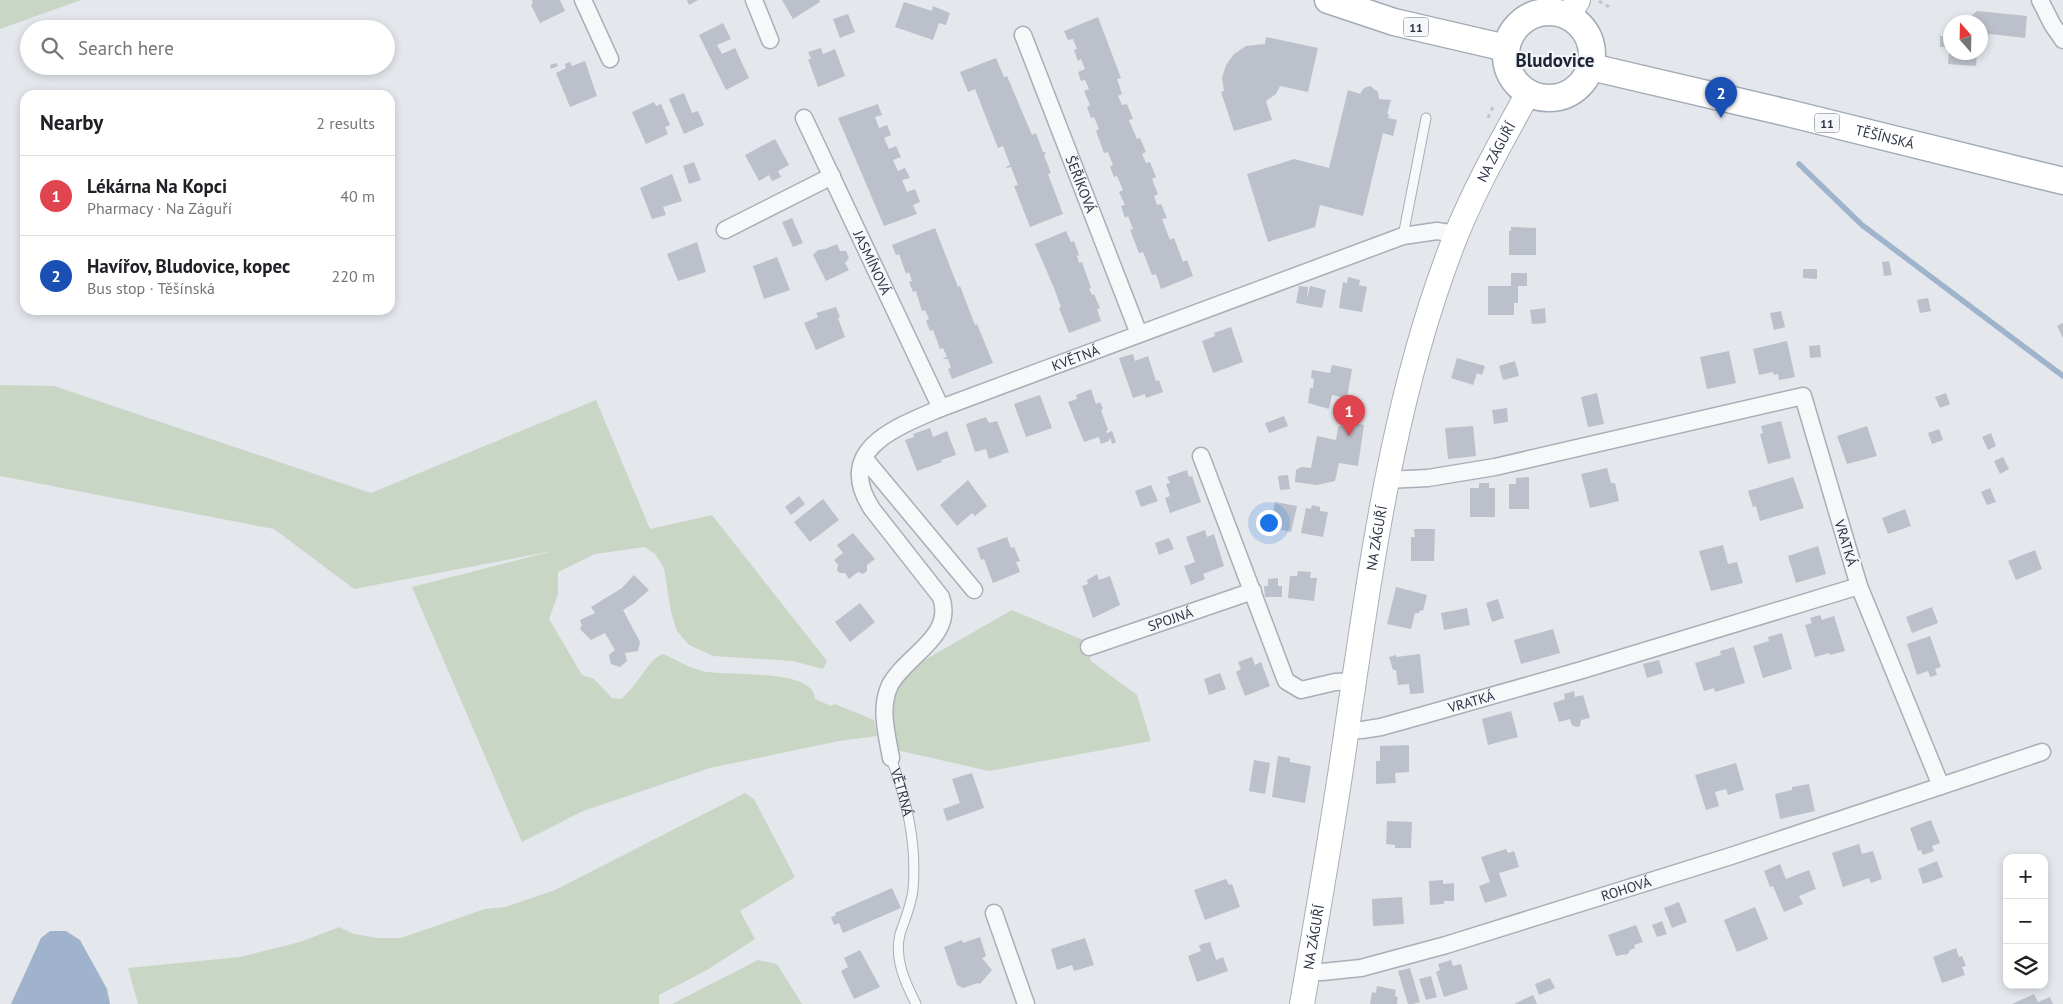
<!DOCTYPE html>
<meta charset="utf-8">
<style>
body{margin:0;font-family:"PT Sans",sans-serif;background:#f2f2f2;color:#202124}
.controls{position:absolute;right:15px;bottom:15px;display:grid;overflow:hidden;border-radius:10px;box-shadow:0 2px 8px #0003}
.controls button{width:45px;height:45px;display:grid;place-items:center;padding:0;border:0;border-bottom:1px solid #e0e0e0;background:#fff;color:#202124;font:25px sans-serif}
.compass{position:absolute;left:1943px;top:15px;width:45px;height:45px;border-radius:50%;background:#fff;box-shadow:0 2px 8px #0003;rotate:340deg}
.you{position:absolute;left:1268px;top:522px;width:18px;height:18px;margin:-12px;border:4px solid #fff;border-radius:50%;background:#1a73e8;box-shadow:0 0 0 8px #1a73e833}
.badge{display:grid;place-items:center;width:32px;height:32px;border-radius:50%;background:#0b8043;color:#fff;font-size:16px;font-weight:700}
.pin{position:absolute;translate:-50% -41px;filter:drop-shadow(0 1px 2px #0008)}
.pin::after{content:'';position:absolute;top:26px;width:18px;height:15px;background:inherit;clip-path:polygon(0 0,100% 0,50% 100%)}
.list{margin:0;padding:0;list-style:none}
h2{display:flex;justify-content:space-between;align-items:center;height:65px;margin:0;padding:0 20px;font-size:21px}
h2 small{font-size:16px;font-weight:400;color:#757577}
.list li{display:grid;grid-template-columns:32px 1fr auto;gap:15px;align-items:center;box-sizing:border-box;height:80px;padding:0 20px;border-top:1px solid #e0e0e0}
.list b{display:block;font-size:19px;white-space:nowrap}
.list p{margin:0;font-size:16px;white-space:nowrap;color:#757577}
.list em{font-size:16px;font-style:normal;color:#757577}
.icon{flex:none;width:28px;height:28px;fill:none;stroke:currentColor;stroke-width:2;stroke-linecap:round;stroke-linejoin:round}
.map{position:relative;flex:none;width:2063px;height:1004px;overflow:hidden}
.search{position:absolute;background:#fff;box-shadow:0 2px 8px #0003;left:20px;top:20px;width:375px;height:55px;display:flex;align-items:center;gap:12px;box-sizing:border-box;padding:0 18px;border-radius:28px;color:#757577;font-size:19px}
.panel{position:absolute;background:#fff;box-shadow:0 2px 8px #0003;left:20px;top:90px;width:375px;height:225px;border-radius:15px}
.map>svg:first-child{display:block}
.green{fill:#c9d6c5}
.water{fill:#9fb4cc}
.lines{fill:none;stroke-linecap:round;stroke-linejoin:round}
.stream{stroke:#9fb4cc;stroke-width:5.5}
.building{fill:#bbc0ca}
.lane-casing{stroke:#a9aeb7;stroke-width:11}
.street-casing{stroke:#a9aeb7;stroke-width:19}
.secondary-casing{stroke:#a9aeb7;stroke-width:26}
.primary-casing{stroke:#a3abb8;stroke-width:29}
.path{stroke:#c2c5cb;stroke-width:3;stroke-dasharray:4 4;stroke-linecap:butt}
.lane{stroke:#f7f8fa;stroke-width:9}
.street{stroke:#f7f8fa;stroke-width:16}
.secondary{stroke:#fff;stroke-width:24}
.primary{stroke:#fff;stroke-width:26}
.labels{text-anchor:middle;dominant-baseline:central;stroke-width:4.5;stroke-linejoin:round;paint-order:stroke}
.shield{fill:#f4f6f9;stroke:#676e7b;stroke-width:1}
.shield-label{font-size:12px;font-weight:bold;fill:#2b3445}
.street-label{font-size:14px;fill:#2b3445;stroke:#f4f6f9}
.district-label{font-size:19px;font-weight:bold;fill:#1d2536;stroke:#f4f6f9}
</style>
<div class="map">
<svg width="2063" height="1004" viewBox="0 0 2063 1004">
<rect width="100%" height="100%" fill="#e4e7ec"/>
<path class="green" d="M0 0H81L0 29Z
M0 385 54 386 371 493 596 400 650 529 712 515 827 661 823 669 793 661 713 656 689 645 677 631 671 612 664 568 655 554 645 547 595 554 558 572V594L549 619 582 675 594 679 612 698 621 699C638 686 647 660 663 654 675 659 689 668 702 671 725 677 814 667 815 699L831 706 835 704 874 720 877 736 839 741 710 768 583 811 522 842 412 587 553 551 354 589 274 529 0 476Z
M1012 610 1083 640 1091 661 1137 695 1151 741 989 771 892 749 881 685Z
M745 793 754 799 795 877 740 911 755 939 707 970 659 995V1004H138L128 968 240 957 300 942 339 927 354 934 377 938H401L485 909 505 907 555 890Z
M758 960 777 964 802 1004H672Z"/>
<path class="water" d="M50 931H66L80 940 107 989 110 1004H11L41 938Z"/>
<g class="lines">
<path class="stream" d="M1799 164 1862 225 2063 376"/>
</g>
<path class="building" d="M532 0H560L565 11 540 23 531 5 533 3Z
M687 0H698L689 5Z
M782 0H819L820 2 793 19Z
M904 2 932 11 933 6 950 13 946 25 939 23 933 40 895 27Z
M1977 11 2027 16 2025 38 1990 34 1980 42V22H1964Z
M848 14 855 32 840 38 833 19Z
M1098 17 1121 78 1117 79 1122 94 1118 96 1122 105 1127 104 1133 119 1129 120 1133 130 1137 139 1140 138 1146 152 1142 154 1146 163 1150 162 1156 177 1152 179 1158 194 1154 196 1157 205 1161 204 1167 218 1162 219 1170 240 1174 238 1183 262 1187 260 1193 276 1161 289 1156 274 1152 275 1143 252 1139 253 1130 230 1133 229 1128 216 1125 218 1121 206 1125 205 1119 192 1123 190 1117 176 1114 177 1110 167 1113 165 1108 152 1104 153 1096 131 1099 129 1094 117 1091 118 1087 107 1090 105 1084 91 1089 89 1085 80 1081 81 1078 72 1085 69 1081 59 1078 61 1074 50 1077 49 1073 39 1068 40 1064 31Z
M723 23 731 39 717 45 722 54 735 48 749 78 726 90 699 35Z
M1940 36H1950V47H1940Z
M1266 37 1318 48 1308 92 1280 86 1276 94 1266 101 1272 120 1234 131 1221 92 1224 91 1222 78 1226 65 1234 54 1246 46 1265 44Z
M821 48 823 54 835 49 845 76 818 87 808 59H811L808 52Z
M1949 52H1977L1976 66 1948 64Z
M996 58 1004 77 1007 76 1032 135 1036 133 1043 152H1045L1046 154 1044 155 1051 173 1048 174 1063 214 1030 227 1014 186 1018 185 1011 167 1007 168 1006 167 1010 165 1003 146 998 148 975 89 968 92 960 72Z
M585 61 597 96 570 107 556 73 566 68 565 64 570 62 572 66Z
M556 63 558 66 551 69 550 65Z
M1370 86 1378 92 1379 99 1391 100 1387 114H1389L1388 118 1397 120 1393 136 1383 133 1363 216 1320 205 1315 227 1268 242 1247 174 1294 159 1329 168 1348 90 1360 94 1364 88Z
M684 93 692 113 698 111 704 125 684 134 669 99Z
M654 102 656 106 661 104 670 125 665 127 668 134 646 144 632 112Z
M878 104 882 115 875 117 879 128 887 125 891 135 884 138 889 149 896 146 901 157 893 160 898 171 905 168 910 178 902 180 907 192 915 189 920 202 913 205 917 214 884 226 838 118Z
M775 139 789 165 778 171 781 177 772 181 769 175 759 181 745 155Z
M694 162 701 180 689 184 683 166Z
M672 174 682 201 663 207 666 215 652 219 640 188Z
M792 218 803 243 793 247 782 222Z
M1511 227 1536 228V255H1509V231H1511Z
M935 228 958 287 960 286 975 325 977 324 993 363 952 379 948 369 951 368 948 359H942L947 357 943 348 940 349 933 330 930 331 926 321 929 319 925 310 922 311 916 291 913 292 909 282 912 281 909 272 906 274 899 254 896 255 892 245Z
M1066 231 1071 242 1074 241 1079 255 1077 256 1079 263 1082 262 1091 288 1089 289 1092 295 1094 294 1100 308 1097 309 1101 321 1069 333 1059 308 1061 307 1054 288 1035 244Z
M697 242 706 272 678 281 667 254Z
M837 244 840 251H846L849 258 845 263 849 270 826 281 813 255 818 250 825 249Z
M777 257 790 290 764 299 753 266Z
M1889 261 1892 275 1884 276 1882 262Z
M1803 269H1817V279L1803 278Z
M1511 273H1527V286H1518V303H1514V315H1488V286H1511Z
M1348 277 1360 280 1359 285 1367 287 1362 312 1339 308 1343 282 1347 283Z
M1299 286 1308 287 1307 299 1310 286 1326 290 1322 308 1296 303Z
M1928 298 1931 311 1920 313 1917 300Z
M836 307 840 317 838 318 845 337 816 350 804 323 818 317 816 313Z
M1545 308 1546 323 1532 324 1530 310Z
M1781 311 1785 327 1774 330 1770 313Z
M2063 323V338L2057 326Z
M1231 327 1243 362 1213 373 1202 341 1215 336 1214 333Z
M1787 341 1795 377 1779 380 1778 374 1774 375 1773 372 1759 375 1753 349Z
M1820 345 1821 357 1810 358 1809 346Z
M1729 351 1736 383 1707 389 1700 357Z
M1133 354 1135 361 1148 356 1156 381 1159 380 1163 392 1146 398 1145 394 1133 398 1119 358Z
M1457 358 1485 366 1482 375 1477 373 1473 385 1451 378Z
M1515 361 1519 376 1503 380 1499 366Z
M1332 365 1352 369 1347 398 1332 395 1329 409 1308 403 1310 388H1313L1314 379 1311 378 1312 370 1330 373Z
M1091 389 1096 404 1100 402 1103 409 1101 410 1108 430 1106 431 1107 433 1112 431 1116 442 1112 444 1110 437 1109 441 1101 444 1099 437 1084 442 1068 402 1077 399 1076 395Z
M1597 393 1604 424 1588 427 1581 397Z
M1946 393 1950 404 1940 408 1935 397Z
M1040 395 1052 428 1026 437 1014 404Z
M1507 408 1508 422 1494 424 1492 410Z
M1284 416 1288 426 1269 433 1265 423Z
M986 417 989 423 997 421 1009 452 989 459 986 449 975 452 966 424Z
M1781 421 1791 458 1768 464 1760 434 1763 433 1761 426Z
M1351 423 1364 425 1358 466 1339 463 1335 481 1317 485 1295 482 1296 470 1301 467 1311 468 1317 436 1336 440 1338 427Z
M1473 426 1476 456 1448 459 1445 428Z
M1867 426 1877 456 1847 464 1837 436Z
M930 428 933 437 947 431 956 455 941 460 942 462 917 471 905 440 914 437 913 434Z
M1939 429 1943 440 1932 444 1928 433Z
M1991 433 1996 446 1988 450 1982 437Z
M2003 457 2009 469 2000 474 1994 461Z
M1607 468 1611 483H1615L1619 501 1590 508 1581 474Z
M1187 470 1189 477 1192 476 1201 502 1170 513 1165 498 1170 496 1166 484 1170 483 1167 477Z
M1288 475 1290 489 1280 490 1278 476Z
M1529 477V509H1509V484H1516V478Z
M1793 477 1804 508 1760 521 1756 506 1753 507 1748 491Z
M968 480 987 506 975 516 972 513 957 526 940 505Z
M1479 483H1489V488H1495V517H1470V488H1479Z
M1151 485 1158 501 1141 507 1135 491Z
M1990 488 1996 502 1987 505 1981 492Z
M799 496 805 504 791 515 785 507Z
M823 499 839 520 810 542 794 522Z
M1275 502 1297 506 1291 532 1270 527Z
M1312 505 1320 507V511L1328 512 1323 537 1301 533 1306 508 1311 509Z
M1905 509 1911 526 1888 534 1882 518Z
M1414 529H1435L1434 561H1411V537H1415Z
M1205 530 1207 537 1214 534 1224 566 1203 574 1205 579 1191 585 1184 566 1195 562 1186 537Z
M853 533 875 559 867 565V571L863 574 858 572 849 579 845 573H840L837 570 838 565 834 560 843 553 837 545Z
M1007 537 1011 548 1014 547 1020 561 1016 562 1020 572 993 583 984 559 981 560 977 548Z
M1169 538 1174 549 1159 555 1155 543Z
M1723 545 1728 564 1737 562 1743 583 1711 591 1699 551Z
M1818 546 1826 574 1796 583 1788 556Z
M2035 550 2042 569 2016 580 2008 561Z
M1298 571 1311 572 1310 578H1317L1314 601 1288 598 1290 576H1297Z
M1097 574 1099 580 1110 576 1120 605 1093 618 1082 586 1088 584 1087 580Z
M634 575 649 590 633 604 623 610 640 642 638 651 625 653 627 661 620 667 611 664 609 655 615 650 605 633 591 640 580 629 582 625 580 620 595 613 591 607 622 588Z
M1278 578V586H1282V597H1265L1264 586H1268V579Z
M1396 587 1427 595 1423 611 1420 610 1419 613H1415L1411 629 1387 624Z
M1498 599 1504 618 1492 622 1486 603Z
M860 603 875 622 850 642 835 622Z
M1932 607 1938 623 1912 633 1906 617Z
M1467 608 1470 625 1444 630 1441 613Z
M1820 615 1822 620 1834 616 1845 651 1830 655 1829 653 1815 657 1805 625 1812 623 1810 618Z
M1553 629 1560 653 1521 664 1514 640Z
M1782 633 1792 669 1763 678 1753 646 1769 641 1768 637Z
M1930 636 1941 667 1935 669 1937 675 1930 677 1928 671 1917 675 1907 644Z
M1734 647 1745 683 1715 692 1714 688 1704 691 1695 663 1721 655 1720 651Z
M1420 654 1424 693 1410 694 1409 684 1398 685 1396 670H1393L1389 657 1396 655V657Z
M1252 657 1255 665 1261 662 1270 686 1245 696 1236 672 1241 669 1238 662Z
M1659 660 1663 673 1647 678 1643 664Z
M1220 673 1226 689 1209 695 1204 679Z
M1574 691 1575 697 1583 695 1590 718 1581 720 1580 726 1576 727 1572 725 1570 719 1559 722 1553 703 1565 699 1564 694Z
M1511 711 1518 737 1488 745 1482 719Z
M1409 745V772L1395 773 1396 783 1376 784V761H1380V746Z
M1278 756 1290 758V762L1311 766 1305 803 1272 797Z
M1254 760 1270 763 1265 794 1249 791Z
M1736 763 1744 790 1728 795 1726 789 1715 792 1719 806 1706 810 1695 775Z
M972 773 984 808 947 821 943 809 960 803 952 779Z
M1809 784 1815 811 1780 819 1775 794 1792 790V787Z
M1931 820 1940 843 1932 846 1934 851 1923 855 1921 850 1918 851 1910 828Z
M1387 821 1412 822 1411 848H1395V845L1386 844Z
M1859 844 1862 854 1873 851 1882 879 1871 883 1869 878 1843 887 1832 853Z
M1506 849 1508 853 1514 851 1519 867 1499 873 1507 896 1485 903 1479 886 1490 882 1481 857Z
M1937 861 1943 877 1923 884 1918 869Z
M1780 864 1786 879 1809 870 1816 889 1799 896 1803 904 1784 912 1773 886 1770 887 1764 871Z
M1226 879 1229 885 1232 884 1240 907 1205 920 1194 890Z
M1443 880V884L1454 883V901H1444V904L1430 905 1429 881Z
M892 888 901 908 843 933 839 923 834 925 831 917 836 915 835 913Z
M1402 897 1404 924 1373 926 1372 899Z
M1679 902 1687 922 1672 928 1664 908Z
M1755 907 1768 939 1737 952 1724 920Z
M1662 921 1667 934 1657 937 1652 925Z
M1636 925 1643 942 1634 945 1635 948 1630 950 1628 954 1616 956 1608 935Z
M980 937 986 956 982 958 992 970 980 984 978 983 963 988 957 985 944 947 962 940 963 943Z
M1085 938 1094 965 1074 971 1072 965 1057 970 1051 949Z
M1210 942 1216 960 1223 957 1228 971 1197 982 1188 956 1201 951 1199 945Z
M1956 948 1959 957 1962 956 1966 966 1962 967 1965 975 1942 983 1933 957Z
M860 950 880 987 854 999 841 971 848 967 844 958Z
M1451 960 1453 966 1461 964 1468 989 1444 997 1436 972 1440 970 1438 964Z
M1410 968 1420 1002 1413 1004H1408L1398 971Z
M1431 976 1437 997 1426 1000 1419 979Z
M1550 978 1555 988 1539 995 1535 984Z
M1377 986 1396 990 1395 996 1398 997 1397 1004H1370L1372 992 1376 993Z
M2034 994 2038 1002 2050 997 2053 1004H2012Z
M1533 995 1537 1004H1514Z"/>
<g class="lines">
<g class="lane-casing">
<g id="lane">
<path d="M1403 236 1426 118"/>
<path id="s1" d="M891 758C907 801 917 843 913 890 911 906 905 919 900 934 894 959 905 982 916 1004"/>
</g>
</g>
<g class="street-casing">
<g id="street">
<path d="M583 0 610 59"/>
<path d="M754 0 770 40"/>
<path d="M2040 0 2052 24 2063 40"/>
<path id="s2" d="M1023 35 1139 334"/>
<path id="s3" d="M804 118 941 408"/>
<path d="M725 230 832 176"/>
<path d="M1201 456 1286 681 1301 690 1335 682 1354 681"/>
<path d="M865 459 974 590"/>
<path id="s4" d="M1089 647 1253 591"/>
<path id="s5" d="M1347 730H1362L1381 727 1424 715 1582 670 1859 586 1803 396 1495 467 1428 478 1386 480"/>
<path id="s6" d="M891 758C887 735 879 708 890 685 906 655 955 637 941 597L872 509C833 449 897 427 941 408L1403 236 1437 231 1457 234"/>
<path d="M1941 786 2042 752"/>
<path d="M994 913 1026 1004"/>
<path id="s7" d="M1308 971 1322 972 1361 968 1446 945 1731 856 1941 786 1859 586"/>
</g>
</g>
<g class="secondary-casing">
<g id="secondary">
<path d="M1569 15 1578 0"/>
<path id="s8" d="M1302 1004C1318 912 1334 820 1347 728 1372 561 1394 390 1457 233 1477 184 1503 139 1528 93"/>
</g>
</g>
<g class="primary-casing">
<g id="primary">
<path d="M1328 0 1394 22 1506 48"/>
<circle cx="1549" cy="55" r="43"/>
<path id="s9" d="M1591 67 1792 114 2063 181"/>
</g>
</g>
<path class="path" d="M1599 1 1609 7
M1488 118 1493 107"/>
<use href="#lane" class="lane"/>
<use href="#street" class="street"/>
<use href="#secondary" class="secondary"/>
<use href="#primary" class="primary"/>
</g>
<g class="labels">
<g class="shield">
<rect x="1403.5" y="17.5" width="25" height="19" rx="4"/>
<rect x="1814.5" y="113.5" width="25" height="19" rx="4"/>
</g>
<g class="shield-label">
<text x="1416" y="27">11</text>
<text x="1827" y="123">11</text>
</g>
<g class="street-label">
<text stroke="none"><textPath href="#s9" startOffset="302">TĚŠÍNSKÁ</textPath></text>
<text stroke="none"><textPath href="#s8" startOffset="878">NA ZÁGUŘÍ</textPath></text>
<text stroke="none"><textPath href="#s2" startOffset="160">ŠEŘÍKOVÁ</textPath></text>
<text stroke="none"><textPath href="#s3" startOffset="160">JASMÍNOVÁ</textPath></text>
<text stroke="none"><textPath href="#s6" startOffset="585">KVĚTNÁ</textPath></text>
<text stroke="none"><textPath href="#s8" startOffset="472">NA ZÁGUŘÍ</textPath></text>
<text transform="translate(1846 543) rotate(73)">VRATKÁ</text>
<text stroke="none"><textPath href="#s4" startOffset="86">SPOJNÁ</textPath></text>
<text stroke="none"><textPath href="#s5" startOffset="128">VRATKÁ</textPath></text>
<text stroke="none"><textPath href="#s1" startOffset="36">VĚTRNÁ</textPath></text>
<text stroke="none"><textPath href="#s7" startOffset="330">ROHOVÁ</textPath></text>
<text stroke="none"><textPath href="#s8" startOffset="68">NA ZÁGUŘÍ</textPath></text>
</g>
<g class="district-label">
<text x="1555" y="60">Bludovice</text>
</g>
</g>
</svg>
<div class="controls">
<button>+</button>
<button>−</button>
<button><svg class="icon" aria-label="layers" viewBox="0 0 24 24"><path d="M12 4l9 5-9 5-9-5zM3 14l9 5 9-5"/></svg></button>
</div>
<svg class="compass" viewBox="-18 -18 36 36"><path d="M0-13l5 13h-10z" fill="#e53935"/><path d="M0 13l5-13h-10z" fill="#757577"/></svg>
<div class="you"></div>
<div class="pin badge" style="left:1349px;top:436px;background:#e0444e">1</div>
<div class="pin badge" style="left:1721px;top:118px;background:#1a4fb4">2</div>
<div class="search"><svg class="icon" aria-label="search" viewBox="0 0 24 24"><circle cx="10" cy="10" r="6"/><path d="M15 15l6 6"/></svg>Search here</div>
<section class="panel">
<h2>Nearby<small>2 results</small></h2>
<ul class="list">
<li><span class="badge" style="background:#e0444e">1</span><div><b>Lékárna Na Kopci</b><p>Pharmacy · Na Záguří</p></div><em>40 m</em></li>
<li><span class="badge" style="background:#1a4fb4">2</span><div><b>Havířov, Bludovice, kopec</b><p>Bus stop · Těšínská</p></div><em>220 m</em></li>
</ul>
</section>
</div>
